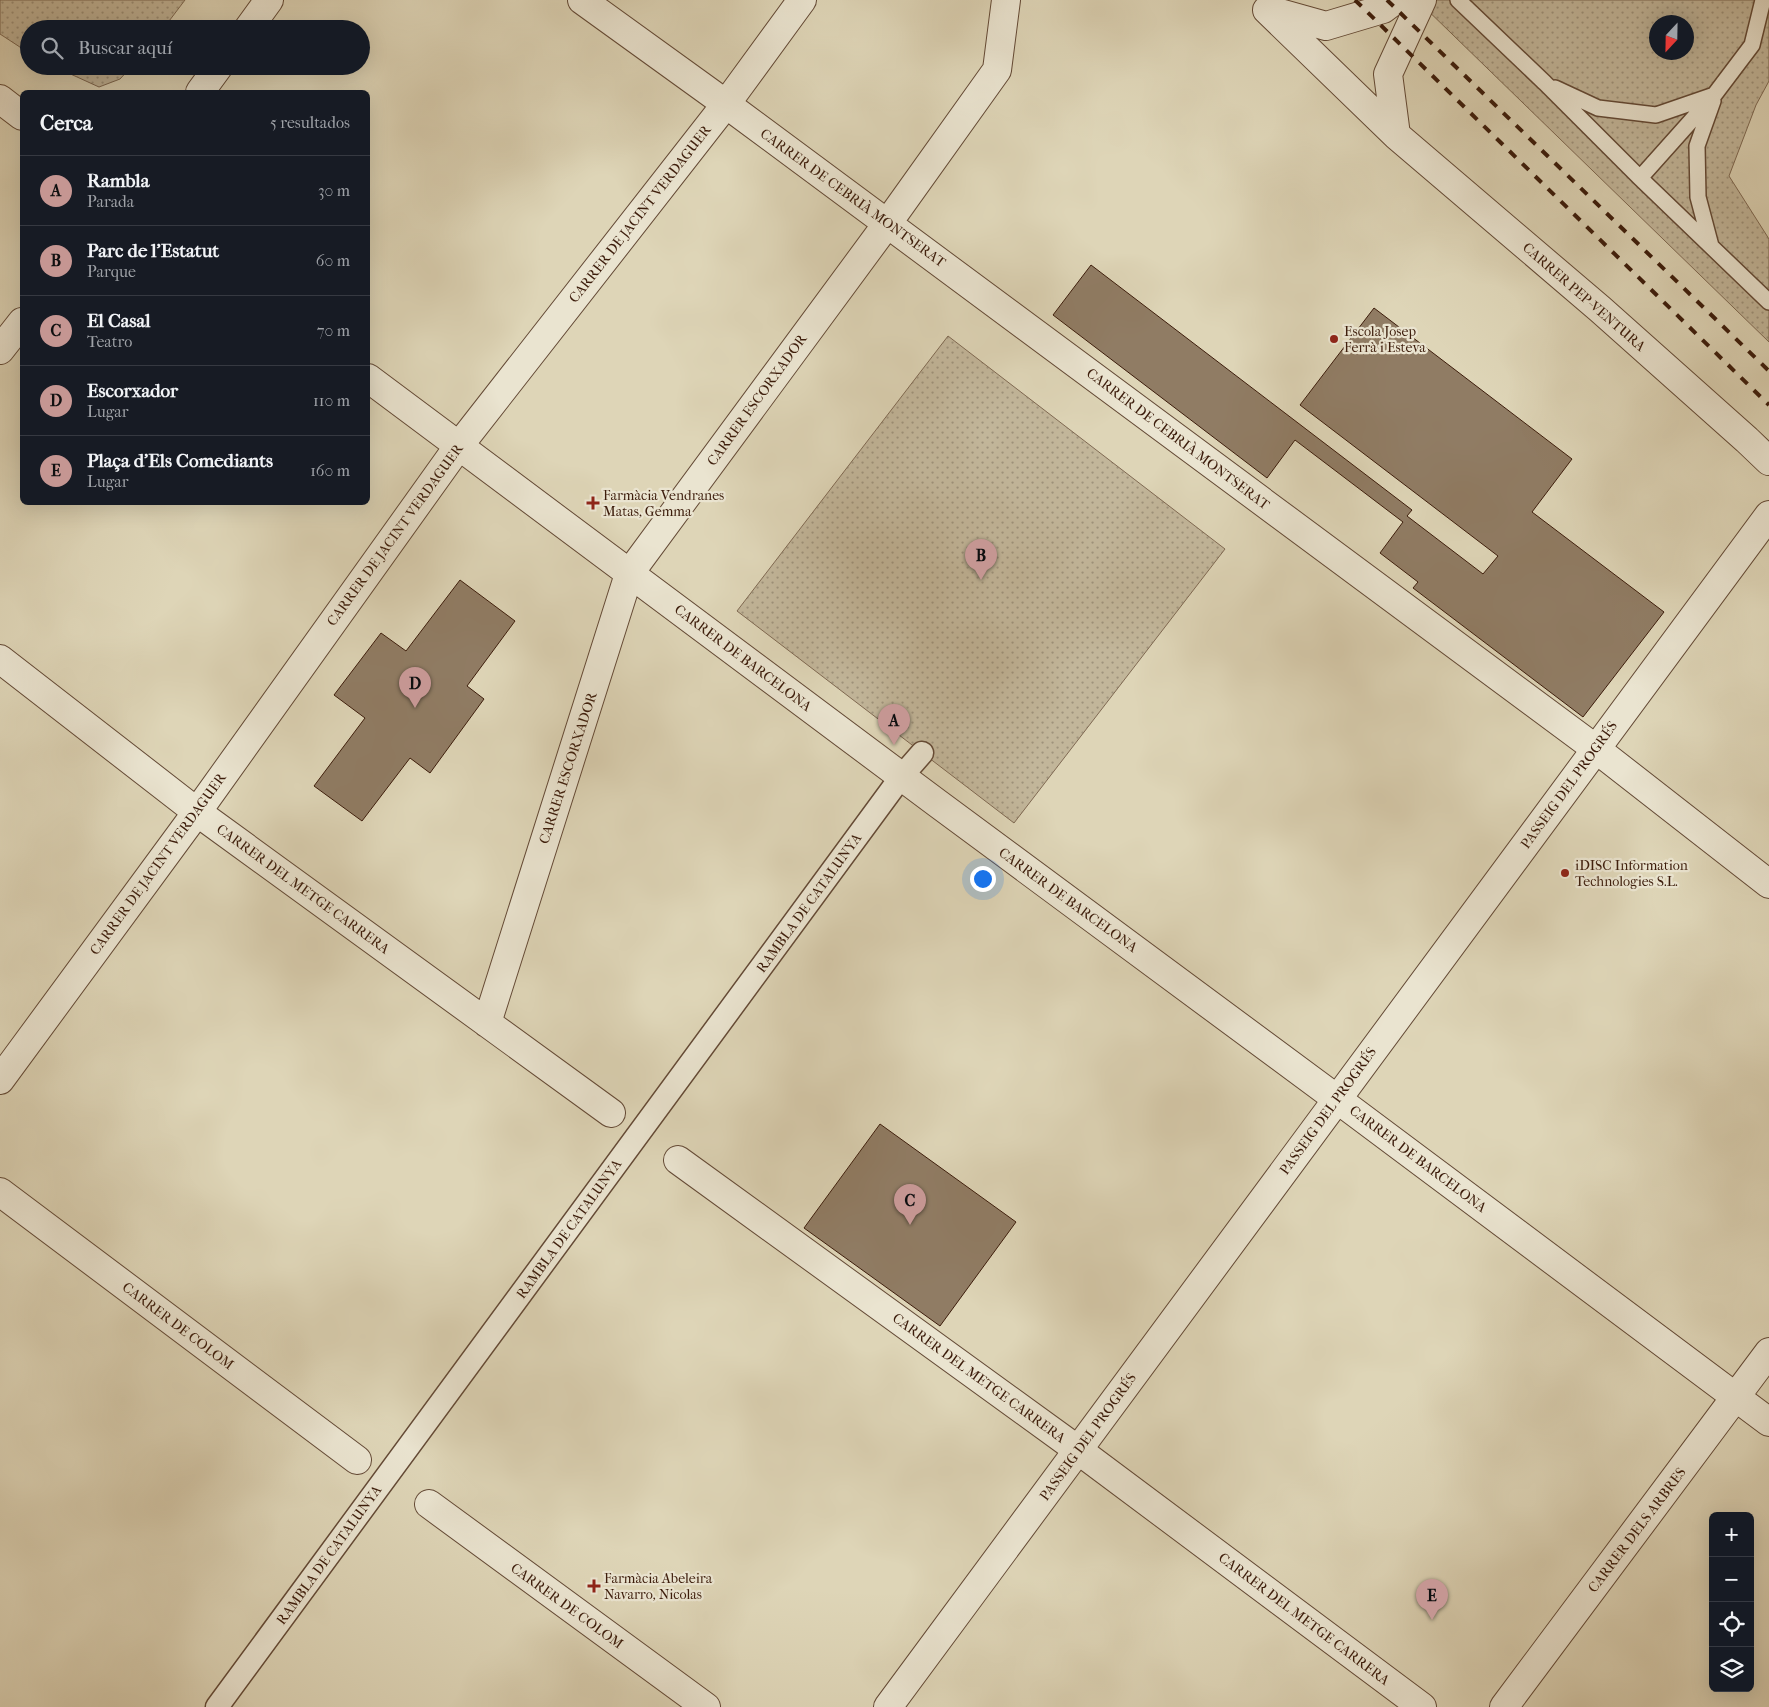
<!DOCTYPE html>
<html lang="es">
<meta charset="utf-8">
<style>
body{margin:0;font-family:"IM FELL French Canon",serif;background:#20242c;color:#f1f3f6}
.controls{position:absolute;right:15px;bottom:15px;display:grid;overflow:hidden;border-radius:8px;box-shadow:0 5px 20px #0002}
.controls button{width:45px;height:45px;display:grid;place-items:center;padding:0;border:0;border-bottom:1px solid #363941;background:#171b24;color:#f1f3f6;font:25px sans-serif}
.compass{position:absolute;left:1649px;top:15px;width:45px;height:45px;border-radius:50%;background:#171b24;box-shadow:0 5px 20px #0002;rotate:202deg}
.you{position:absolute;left:982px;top:878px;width:18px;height:18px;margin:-12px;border:4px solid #fff;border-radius:50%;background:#1a73e8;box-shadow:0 0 0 8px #1a73e833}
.badge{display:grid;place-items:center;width:32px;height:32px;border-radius:50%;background:#c59692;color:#111;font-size:16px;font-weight:700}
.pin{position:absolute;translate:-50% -41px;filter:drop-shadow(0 1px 2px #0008)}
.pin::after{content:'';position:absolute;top:26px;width:18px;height:15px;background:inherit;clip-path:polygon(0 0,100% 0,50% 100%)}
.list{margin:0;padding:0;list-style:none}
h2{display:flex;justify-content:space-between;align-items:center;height:65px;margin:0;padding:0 20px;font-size:21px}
h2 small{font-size:16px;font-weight:400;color:#9ea1a6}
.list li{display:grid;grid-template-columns:32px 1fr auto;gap:15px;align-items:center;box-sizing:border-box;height:70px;padding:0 20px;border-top:1px solid #363941}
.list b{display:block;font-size:19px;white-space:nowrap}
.list p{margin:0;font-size:16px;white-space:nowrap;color:#9ea1a6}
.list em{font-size:16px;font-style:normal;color:#9ea1a6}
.icon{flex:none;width:28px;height:28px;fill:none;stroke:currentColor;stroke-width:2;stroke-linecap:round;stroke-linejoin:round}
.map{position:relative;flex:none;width:1769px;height:1707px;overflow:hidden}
.search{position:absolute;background:#171b24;box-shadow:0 5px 20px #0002;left:20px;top:20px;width:350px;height:55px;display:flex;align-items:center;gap:12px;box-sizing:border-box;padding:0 18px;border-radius:28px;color:#9ea1a6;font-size:19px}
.panel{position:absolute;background:#171b24;box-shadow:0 5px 20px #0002;left:20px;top:90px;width:350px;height:415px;border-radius:8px}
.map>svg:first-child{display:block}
.grass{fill:url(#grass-dots);stroke:#7f6952;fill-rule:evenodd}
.building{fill:#907c64;stroke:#3c1c0b}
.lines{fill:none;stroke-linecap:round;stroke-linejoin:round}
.service-casing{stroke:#644a36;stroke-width:18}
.pedestrian-casing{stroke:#644a36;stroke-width:25}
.minor-casing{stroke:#644a36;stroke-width:30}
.tertiary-casing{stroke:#644a36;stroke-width:30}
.service{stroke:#eae4d0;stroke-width:15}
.pedestrian{stroke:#eae4d0;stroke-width:22}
.minor{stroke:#eae4d0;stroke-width:28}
.tertiary{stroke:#eae4d0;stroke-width:28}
.rail{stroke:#3c1c0b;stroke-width:4;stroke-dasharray:9 9;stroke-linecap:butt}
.poi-dot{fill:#8f2418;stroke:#eae4d0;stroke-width:2}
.labels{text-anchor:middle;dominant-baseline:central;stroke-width:4.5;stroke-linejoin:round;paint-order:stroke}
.street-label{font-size:14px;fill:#3c1c0b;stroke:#eae4d0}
.poi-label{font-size:14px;fill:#3c1c0b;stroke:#eae4d0;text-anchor:start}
</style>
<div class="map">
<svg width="1769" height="1707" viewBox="0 0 1769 1707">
<defs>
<pattern id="grass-dots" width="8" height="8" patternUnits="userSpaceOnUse" patternTransform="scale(1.25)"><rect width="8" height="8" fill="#c2b69a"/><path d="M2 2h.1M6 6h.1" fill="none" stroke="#9f937c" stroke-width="1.8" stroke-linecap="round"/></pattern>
</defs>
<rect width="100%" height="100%" fill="#ded5b7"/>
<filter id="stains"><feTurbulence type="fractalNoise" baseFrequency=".004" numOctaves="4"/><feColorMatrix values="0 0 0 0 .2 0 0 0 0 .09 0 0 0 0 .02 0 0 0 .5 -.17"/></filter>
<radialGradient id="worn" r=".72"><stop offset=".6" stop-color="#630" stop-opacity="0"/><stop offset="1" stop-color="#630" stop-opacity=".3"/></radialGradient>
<path class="grass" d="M0 0H185L163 29H29V53L0 34Z
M1417 0H1769V81L1756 105 1729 176 1769 239V342ZM1656 22H1686V52H1656Z
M53 66H132L120 79 99 87Z
M948 336 1225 549 1014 823 737 611Z"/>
<path class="building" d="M1091 265 1412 510 1407 516 1483 574 1498 556 1300 405 1374 308 1572 459 1532 512 1664 612 1583 717 1413 588 1418 582 1380 553 1403 522 1295 440 1267 478 1053 315Z
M460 580 515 621 467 686 484 699 430 773 410 758 362 821 314 786 365 718 334 695 381 633 406 651Z
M880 1124 1016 1222 940 1326 804 1228Z"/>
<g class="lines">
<g class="service-casing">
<path id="service" d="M1458 0 1545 83 1640 178 1769 302
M1555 88 1598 108 1656 115 1714 95
M1640 178 1715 94 1752 45 1763 0
M1711 246 1698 197 1697 146 1713 101"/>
</g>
<g class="pedestrian-casing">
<path id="pedestrian" d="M217 1707 901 777 922 753"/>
</g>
<g class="minor-casing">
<path id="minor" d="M582 0 726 104 1596 749 1769 884
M248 29 269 0
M200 92 219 66
M0 99 22 116
M0 350 22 322
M368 378 937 803 1337 1099 1769 1422
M0 659 197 812 611 1113
M487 1023 629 574 887 224 997 70 1006 0
M678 1160 1078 1450 1422 1707
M0 1192 357 1460
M429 1504 706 1707
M1504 1707 1769 1352"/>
</g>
<g class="tertiary-casing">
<path id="tertiary" d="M1267 10 1396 135 1600 309 1747 440 1769 461
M1269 10 1326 26 1383 9 1395 0
M1396 135 1388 74 1422 0
M0 1080 197 812 458 447 726 104 802 0
M888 1707 1769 515"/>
</g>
<use href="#service" class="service"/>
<use href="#pedestrian" class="pedestrian"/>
<use href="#minor" class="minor"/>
<use href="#tertiary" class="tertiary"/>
<path class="rail" d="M1355 0 1769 405
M1387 0 1769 371"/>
</g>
<g class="poi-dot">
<circle cx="1334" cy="339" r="5"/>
<path d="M590.5 495.5h5v5h5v5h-5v5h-5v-5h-5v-5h5z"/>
<circle cx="1565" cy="873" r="5"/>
<path d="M591.5 1578.5h5v5h5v5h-5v5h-5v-5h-5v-5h5z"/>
</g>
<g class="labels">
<g class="street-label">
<text transform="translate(853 198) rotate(36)">CARRER DE CEBRIÀ MONTSERAT</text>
<text transform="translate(640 214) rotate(-52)">CARRER DE JACINT VERDAGUER</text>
<text transform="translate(1584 297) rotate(41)">CARRER PEP-VENTURA</text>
<text transform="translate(757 400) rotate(-54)">CARRER ESCORXADOR</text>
<text transform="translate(1178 439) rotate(37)">CARRER DE CEBRIÀ MONTSERAT</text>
<text transform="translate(395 535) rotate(-54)">CARRER DE JACINT VERDAGUER</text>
<text transform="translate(743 658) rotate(37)">CARRER DE BARCELONA</text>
<text transform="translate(568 768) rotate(-72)">CARRER ESCORXADOR</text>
<text transform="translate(1569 785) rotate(-54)">PASSEIG DEL PROGRÉS</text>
<text transform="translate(158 864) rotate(-54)">CARRER DE JACINT VERDAGUER</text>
<text transform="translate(303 889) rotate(36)">CARRER DEL METGE CARRERA</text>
<text transform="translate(1068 900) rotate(36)">CARRER DE BARCELONA</text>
<text transform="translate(809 903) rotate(-54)">RAMBLA DE CATALUNYA</text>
<text transform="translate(1328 1111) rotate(-54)">PASSEIG DEL PROGRÉS</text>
<text transform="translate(1418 1159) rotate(37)">CARRER DE BARCELONA</text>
<text transform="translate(569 1229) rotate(-54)">RAMBLA DE CATALUNYA</text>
<text transform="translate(178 1326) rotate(37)">CARRER DE COLOM</text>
<text transform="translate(979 1378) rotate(36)">CARRER DEL METGE CARRERA</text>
<text transform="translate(1088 1437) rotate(-54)">PASSEIG DEL PROGRÉS</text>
<text transform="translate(1637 1530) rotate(-53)">CARRER DELS ARBRES</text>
<text transform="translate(329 1555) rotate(-54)">RAMBLA DE CATALUNYA</text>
<text transform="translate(567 1606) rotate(36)">CARRER DE COLOM</text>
<text transform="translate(1304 1619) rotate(37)">CARRER DEL METGE CARRERA</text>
</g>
<g class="poi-label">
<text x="1344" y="331">Escola Josep<tspan x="1344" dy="16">Ferrà i Esteva</tspan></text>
<text x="603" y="495">Farmàcia Vendranes<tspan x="603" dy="16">Matas, Gemma</tspan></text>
<text x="1575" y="865">iDISC Information<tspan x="1575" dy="16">Technologies S.L.</tspan></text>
<text x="604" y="1578">Farmàcia Abeleira<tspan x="604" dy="16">Navarro, Nicolas</tspan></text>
</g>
</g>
<rect width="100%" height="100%" filter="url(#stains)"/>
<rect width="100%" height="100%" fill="url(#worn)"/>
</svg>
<div class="controls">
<button>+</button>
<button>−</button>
<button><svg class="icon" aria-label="locate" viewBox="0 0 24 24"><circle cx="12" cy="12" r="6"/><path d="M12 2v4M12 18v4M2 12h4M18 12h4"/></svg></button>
<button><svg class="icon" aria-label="layers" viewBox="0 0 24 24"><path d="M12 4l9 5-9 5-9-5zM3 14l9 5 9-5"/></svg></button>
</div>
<svg class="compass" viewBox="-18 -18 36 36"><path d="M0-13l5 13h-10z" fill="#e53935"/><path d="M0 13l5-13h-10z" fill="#9ea1a6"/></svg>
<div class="you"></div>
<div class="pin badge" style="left:894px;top:745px">A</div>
<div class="pin badge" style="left:981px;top:580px">B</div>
<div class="pin badge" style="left:910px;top:1225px">C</div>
<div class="pin badge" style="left:415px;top:708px">D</div>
<div class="pin badge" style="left:1432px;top:1620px">E</div>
<div class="search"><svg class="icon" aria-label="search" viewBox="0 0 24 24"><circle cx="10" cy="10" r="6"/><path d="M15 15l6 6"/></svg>Buscar aquí</div>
<section class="panel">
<h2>Cerca<small>5 resultados</small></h2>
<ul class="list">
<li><span class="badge">A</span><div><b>Rambla</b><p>Parada</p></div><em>30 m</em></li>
<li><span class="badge">B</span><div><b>Parc de l'Estatut</b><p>Parque</p></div><em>60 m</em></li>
<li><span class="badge">C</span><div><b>El Casal</b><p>Teatro</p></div><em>70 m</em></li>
<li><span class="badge">D</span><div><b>Escorxador</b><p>Lugar</p></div><em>110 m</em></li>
<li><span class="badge">E</span><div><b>Plaça d'Els Comediants</b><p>Lugar</p></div><em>160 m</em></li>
</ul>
</section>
</div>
